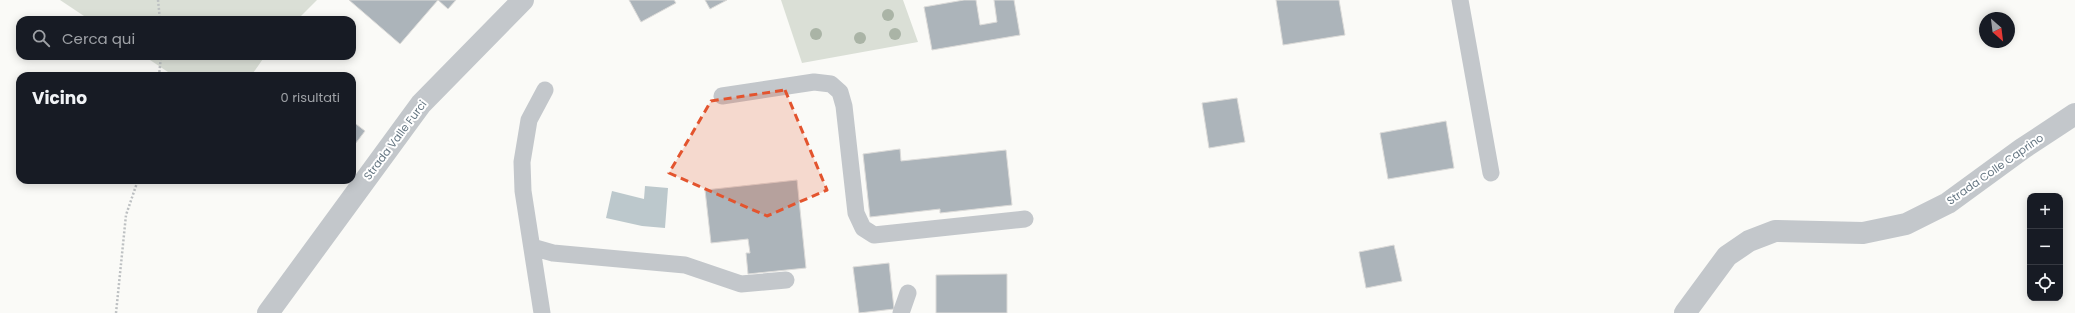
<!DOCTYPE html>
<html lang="it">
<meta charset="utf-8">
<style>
body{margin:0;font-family:Poppins,sans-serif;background:#20242c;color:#f1f3f6}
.controls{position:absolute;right:12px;bottom:12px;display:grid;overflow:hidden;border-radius:8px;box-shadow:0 2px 10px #0003}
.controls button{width:36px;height:36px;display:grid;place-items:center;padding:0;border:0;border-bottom:1px solid #363941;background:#171b24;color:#f1f3f6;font:20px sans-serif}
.compass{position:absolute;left:1979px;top:12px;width:36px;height:36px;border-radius:50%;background:#171b24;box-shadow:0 2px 10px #0003;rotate:152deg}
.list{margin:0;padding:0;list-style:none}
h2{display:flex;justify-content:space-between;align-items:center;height:52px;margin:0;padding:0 16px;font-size:17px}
h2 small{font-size:13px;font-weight:400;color:#9ea1a6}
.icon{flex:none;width:22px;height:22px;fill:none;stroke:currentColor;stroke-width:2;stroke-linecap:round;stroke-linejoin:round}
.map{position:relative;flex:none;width:2075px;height:313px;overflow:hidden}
.search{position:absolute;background:#171b24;box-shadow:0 2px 10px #0003;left:16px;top:16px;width:340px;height:44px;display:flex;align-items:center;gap:10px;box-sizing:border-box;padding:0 14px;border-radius:12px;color:#9ea1a6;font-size:15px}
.panel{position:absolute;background:#171b24;box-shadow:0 2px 10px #0003;left:16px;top:72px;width:340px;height:112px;border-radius:12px}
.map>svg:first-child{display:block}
.green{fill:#dadfd6}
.water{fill:#bcc8cc}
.building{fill:#acb4ba;stroke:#dcdbd9}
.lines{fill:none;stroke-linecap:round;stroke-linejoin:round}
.path{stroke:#bdc0c2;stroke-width:2.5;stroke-dasharray:2 2;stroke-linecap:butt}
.service{stroke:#c3c7cb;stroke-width:17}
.minor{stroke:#c3c7cb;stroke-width:22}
.tree{fill:#aab4a6}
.marked{fill:#e3542e;fill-opacity:0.2;stroke:#e3542e;stroke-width:3;stroke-dasharray:8 5;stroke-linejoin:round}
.labels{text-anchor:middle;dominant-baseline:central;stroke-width:4;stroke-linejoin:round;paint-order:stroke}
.street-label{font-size:11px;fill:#657682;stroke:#fff}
</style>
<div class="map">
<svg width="2075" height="313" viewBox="0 0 2075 313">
<rect width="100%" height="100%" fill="#fafaf7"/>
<path class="green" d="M60 0H317L297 20H90Z
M781 0H903L918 42 802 63Z
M144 56H265L251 76H174Z"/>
<path class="water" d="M645 186 668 188 665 228 642 226 606 218 612 191 644 199Z"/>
<path class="building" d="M349 0H438L400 44Z
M438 0H456L448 9Z
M629 0H674L676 3 641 22Z
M705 0H727L710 9Z
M964 0H976L980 25 997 22 994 0H1014L1020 35 932 50 924 7Z
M1276 0H1339L1345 35 1283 45Z
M1237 98 1245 142 1209 148 1202 103Z
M352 121 365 131 352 148Z
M1446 121 1454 168 1388 179 1380 133Z
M900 149 901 161 1006 150 1012 205 940 213V209L870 217 863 154Z
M797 180 806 268 748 274 746 253H750L748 239 711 243 705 190Z
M1394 245 1402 281 1366 288 1359 252Z
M889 263 894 309 859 313 853 267Z
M1007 274V313H936V275Z"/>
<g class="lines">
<path class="path" d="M158 0 160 20
M159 76 161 56
M116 313 126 215 138 180"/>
<path class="service" d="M1460 0 1491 173
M722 96 814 82 831 84 840 92 844 106 856 213 863 228 874 235 1025 219
M532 247 553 253 685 265 741 284 786 280
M542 313 523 191 522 162 529 120 545 90
M901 313 908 293"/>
<path class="minor" d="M268 313 421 104 523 0
M1685 313 1727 256 1749 241 1775 231 1863 233 1906 224 1948 203 2022 149 2075 114"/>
</g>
<g class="tree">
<circle cx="888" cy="15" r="6"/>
<circle cx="816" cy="34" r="6"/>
<circle cx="895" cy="34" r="6"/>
<circle cx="860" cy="38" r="6"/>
</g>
<path class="marked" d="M785 90 827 190 767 216 669 173 711 101Z"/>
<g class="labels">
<g class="street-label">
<text transform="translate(395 140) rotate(-53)">Strada Valle Furci</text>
<text transform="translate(1995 169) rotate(-35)">Strada Colle Caprino</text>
</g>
</g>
</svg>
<div class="controls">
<button>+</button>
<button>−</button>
<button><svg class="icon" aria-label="locate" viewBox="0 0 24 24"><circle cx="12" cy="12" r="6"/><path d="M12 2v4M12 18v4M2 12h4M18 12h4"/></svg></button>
</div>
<svg class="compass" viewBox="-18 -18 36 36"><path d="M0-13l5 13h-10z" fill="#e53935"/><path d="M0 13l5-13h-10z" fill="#9ea1a6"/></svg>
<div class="search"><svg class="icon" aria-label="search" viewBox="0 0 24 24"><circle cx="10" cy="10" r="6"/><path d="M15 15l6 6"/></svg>Cerca qui</div>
<section class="panel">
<h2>Vicino<small>0 risultati</small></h2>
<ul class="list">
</ul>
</section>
</div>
